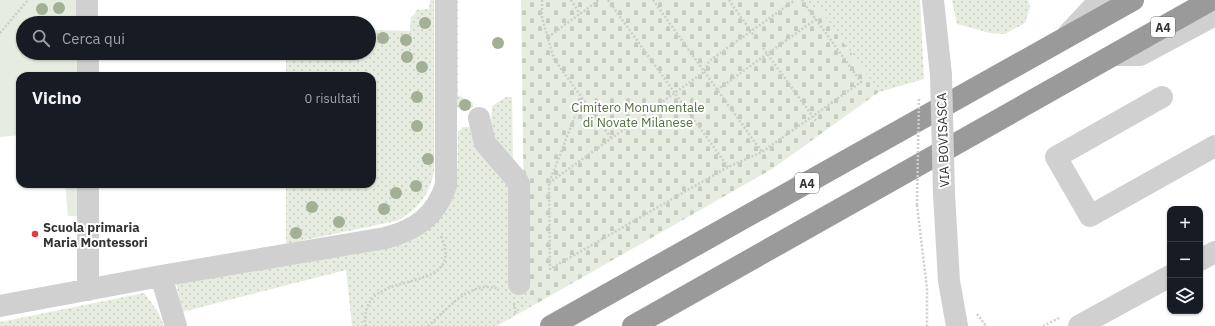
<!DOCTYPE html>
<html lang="it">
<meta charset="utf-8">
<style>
body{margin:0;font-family:"IBM Plex Sans",sans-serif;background:#242831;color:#f1f3f6}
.controls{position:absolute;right:12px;bottom:12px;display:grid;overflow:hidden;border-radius:8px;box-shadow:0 1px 3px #0004}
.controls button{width:36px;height:36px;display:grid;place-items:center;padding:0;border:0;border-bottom:1px solid #363941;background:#171b24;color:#f1f3f6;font:20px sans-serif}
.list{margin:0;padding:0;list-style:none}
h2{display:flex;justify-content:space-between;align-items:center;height:52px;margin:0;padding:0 16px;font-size:17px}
h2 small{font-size:13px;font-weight:400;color:#9ea1a6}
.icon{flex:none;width:22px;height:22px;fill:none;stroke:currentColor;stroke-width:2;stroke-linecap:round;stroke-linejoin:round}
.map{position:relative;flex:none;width:1215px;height:326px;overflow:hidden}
.search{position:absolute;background:#171b24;box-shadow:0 1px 3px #0004;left:16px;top:16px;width:360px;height:44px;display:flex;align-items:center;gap:10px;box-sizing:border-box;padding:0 14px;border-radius:22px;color:#9ea1a6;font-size:15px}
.panel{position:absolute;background:#171b24;box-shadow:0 1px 3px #0004;left:16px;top:72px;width:360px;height:116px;border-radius:12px}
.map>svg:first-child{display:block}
.grass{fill:url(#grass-dots)}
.cemetery{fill:url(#cemetery-stones)}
.park{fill:#e6ecdf}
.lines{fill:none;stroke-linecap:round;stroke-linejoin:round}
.path{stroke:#cdcdcd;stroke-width:2.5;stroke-dasharray:2 2;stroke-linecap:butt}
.minor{stroke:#d0d0d0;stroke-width:22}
.highway{stroke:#9a9a9a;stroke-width:22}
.path-bridge{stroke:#cdcdcd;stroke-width:2.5;stroke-dasharray:2 2;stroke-linecap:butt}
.minor-bridge{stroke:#d0d0d0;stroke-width:22}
.tree{fill:#a2b095}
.poi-dot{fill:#e63946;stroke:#fff;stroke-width:1.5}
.labels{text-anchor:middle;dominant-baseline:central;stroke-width:4;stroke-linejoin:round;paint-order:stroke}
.shield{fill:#fff;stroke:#707070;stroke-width:1}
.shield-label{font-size:12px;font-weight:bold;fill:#333}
.park-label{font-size:13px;fill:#56703f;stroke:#fff}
.street-label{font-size:13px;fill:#333;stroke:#fff}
.poi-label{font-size:13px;font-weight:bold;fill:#333;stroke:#fff;text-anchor:start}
</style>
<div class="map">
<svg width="1215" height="326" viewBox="0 0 1215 326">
<defs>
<pattern id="grass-dots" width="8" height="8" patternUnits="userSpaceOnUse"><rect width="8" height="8" fill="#e6ecdf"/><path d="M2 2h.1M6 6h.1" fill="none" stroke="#c6cbc0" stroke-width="1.8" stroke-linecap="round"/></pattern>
<pattern id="cemetery-stones" width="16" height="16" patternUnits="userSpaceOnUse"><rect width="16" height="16" fill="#e6ecdf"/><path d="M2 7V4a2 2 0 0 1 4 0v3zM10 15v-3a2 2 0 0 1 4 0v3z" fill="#c6cbc0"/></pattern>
</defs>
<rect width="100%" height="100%" fill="#fff"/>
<path class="grass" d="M430 0H434V172C429 195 418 210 396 221L286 244V184H372V76H286V53H369V30L410 31 411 17 415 14 416 10 429 9Z
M455 0H458V95L473 103V107C469 111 461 111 457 107Z
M805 0H920L924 79 879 92 818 7 813 11Z
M952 0H1028L1030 7 1025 23 1005 34 990 33 957 24Z
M506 97H512L513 161 495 143 491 126 492 106Z
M463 127H471L512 184 525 290 534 305 497 326H352L346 270 182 312 176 283 430 228C462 203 457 169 458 132Z
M144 293 157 310 164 326H0V322Z"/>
<path class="cemetery" d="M521 0H805L813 10 818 7 879 92 772 169 534 305 525 290Z"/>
<path class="park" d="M0 0H94L95 23H23V53H95L94 76H20V135L0 137Z
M65 184H94L93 217 68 216Z"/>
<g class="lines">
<path class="path" d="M542 0V18L554 59 611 138
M571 0 580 14
M608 0 728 167
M653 0 762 152
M729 0 755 37
M0 33 28 0
M548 37 599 0
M763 48 816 121
M717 90 816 19
M582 98 549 183 550 269 728 167 762 152 861 82 802 0
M549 183 704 72 709 61 795 0
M917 205 927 289V326
M514 303 516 315
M977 314 986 326
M366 326C364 320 365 314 367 308 379 270 466 293 441 236
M428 326C448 309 470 279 499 289
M1043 326 1061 317"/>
<path class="minor" d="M933 0 941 75
M87 23V0
M1068 34 1100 0
M88 53V76
M1115 55H1140L1215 15
M1162 97 1056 157 1090 216 1215 146
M479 118 485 143 516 179 519 184V284
M88 184V290
M944 194 949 281 957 326
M1200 260 1215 252
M161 276 176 326
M0 306 161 276 385 238C416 230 436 216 446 185V0
M1079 326 1170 276"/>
<path class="highway" d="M551 326 1133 0
M633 326 1211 0"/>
<path class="path-bridge" d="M917 205 919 98"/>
<path class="minor-bridge" d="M941 75 944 194"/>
</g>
<g class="tree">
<circle cx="59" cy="8" r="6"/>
<circle cx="42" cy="9" r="6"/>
<circle cx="425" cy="23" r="6"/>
<circle cx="383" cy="38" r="6"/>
<circle cx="406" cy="40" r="6"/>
<circle cx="498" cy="43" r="6"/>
<circle cx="407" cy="57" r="6"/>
<circle cx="422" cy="67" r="6"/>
<circle cx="417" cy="97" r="6"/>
<circle cx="465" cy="105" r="6"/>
<circle cx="417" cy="126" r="6"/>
<circle cx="428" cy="159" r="6"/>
<circle cx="416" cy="186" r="6"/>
<circle cx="396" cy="193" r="6"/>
<circle cx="312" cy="207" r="6"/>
<circle cx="384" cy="209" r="6"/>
<circle cx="339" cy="222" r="6"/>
<circle cx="296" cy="233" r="6"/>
</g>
<circle class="poi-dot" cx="35" cy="234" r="4"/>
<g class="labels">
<g class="shield">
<rect x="1151" y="17" width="24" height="20" rx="3"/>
<rect x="795" y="173" width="24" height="20" rx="3"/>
</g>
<g class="shield-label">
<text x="1163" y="27">A4</text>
<text x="807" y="183">A4</text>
</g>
<g class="park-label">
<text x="638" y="107">Cimitero Monumentale<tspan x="638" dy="15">di Novate Milanese</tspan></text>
</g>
<g class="street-label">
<text transform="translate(943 140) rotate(-92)">VIA BOVISASCA</text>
</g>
<g class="poi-label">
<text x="43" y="227">Scuola primaria<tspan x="43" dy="15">Maria Montessori</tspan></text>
</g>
</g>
</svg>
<div class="controls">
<button>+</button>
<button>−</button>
<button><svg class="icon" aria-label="layers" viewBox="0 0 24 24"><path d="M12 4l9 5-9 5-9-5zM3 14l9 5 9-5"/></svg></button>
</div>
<div class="search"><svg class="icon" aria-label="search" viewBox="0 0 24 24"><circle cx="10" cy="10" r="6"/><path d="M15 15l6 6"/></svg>Cerca qui</div>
<section class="panel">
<h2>Vicino<small>0 risultati</small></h2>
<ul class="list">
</ul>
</section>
</div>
